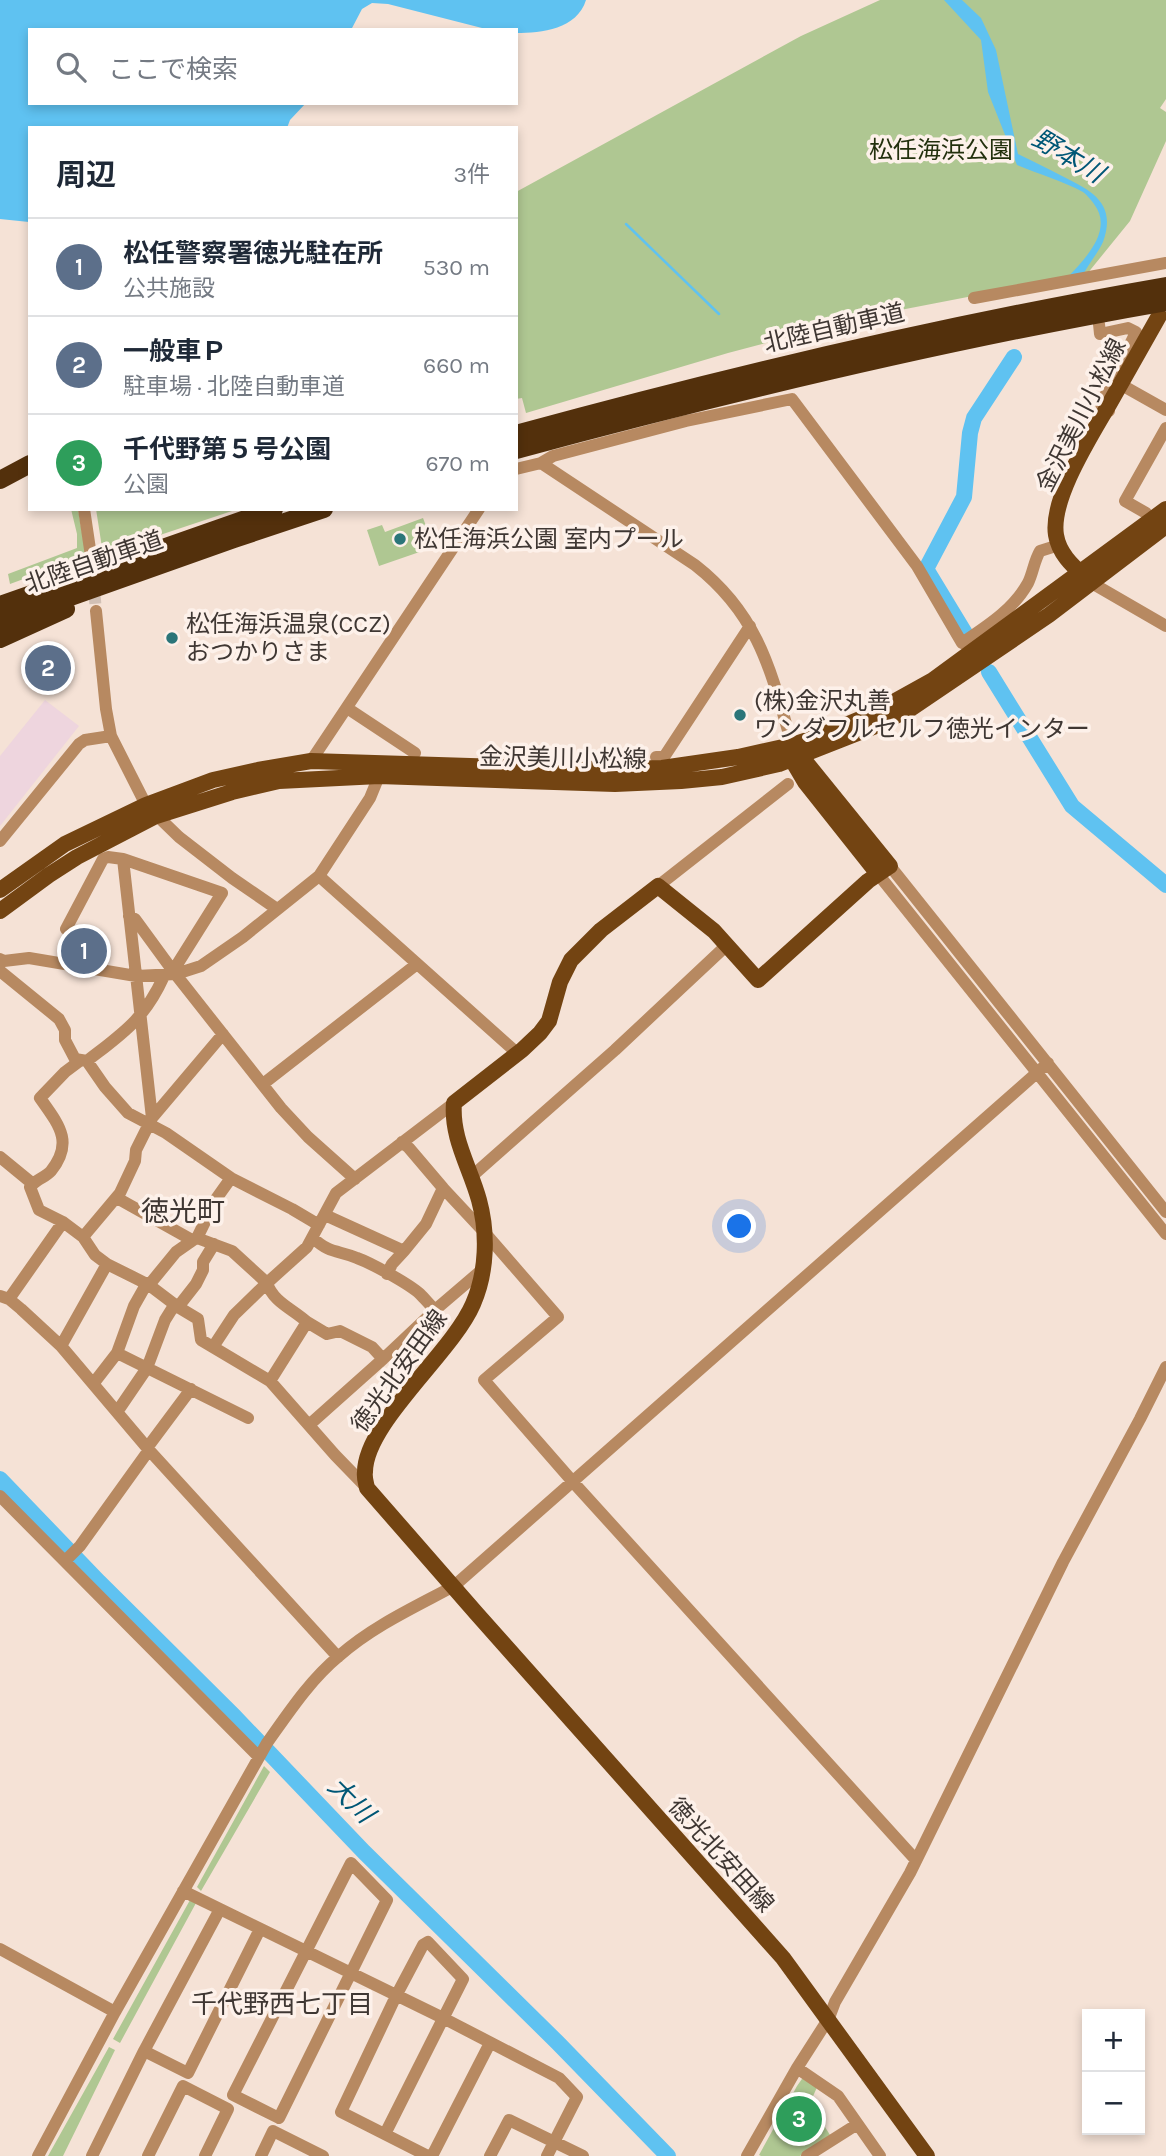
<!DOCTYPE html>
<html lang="ja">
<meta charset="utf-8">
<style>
body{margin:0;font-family:Karla,"Noto Sans JP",sans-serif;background:#f6f6f7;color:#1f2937}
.controls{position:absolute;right:21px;bottom:21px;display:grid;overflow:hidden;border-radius:0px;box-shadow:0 4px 10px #0003}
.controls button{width:63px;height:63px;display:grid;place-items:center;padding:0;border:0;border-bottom:2px solid #e0e1e3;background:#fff;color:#1f2937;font:35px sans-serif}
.you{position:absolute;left:740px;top:1227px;width:24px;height:24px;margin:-18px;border:5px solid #fff;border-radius:50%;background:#1a73e8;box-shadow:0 0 0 10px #1a73e833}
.badge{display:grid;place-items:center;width:46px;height:46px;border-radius:50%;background:#1a73e8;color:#fff;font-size:23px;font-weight:700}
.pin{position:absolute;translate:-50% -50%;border:4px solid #fff;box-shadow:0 2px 7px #0006}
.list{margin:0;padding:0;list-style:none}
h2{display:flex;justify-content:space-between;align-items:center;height:91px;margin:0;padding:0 28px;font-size:30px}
h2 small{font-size:23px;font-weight:400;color:#747a83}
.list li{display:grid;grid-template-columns:46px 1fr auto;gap:21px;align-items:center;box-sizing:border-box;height:98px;padding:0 28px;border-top:2px solid #e0e1e3}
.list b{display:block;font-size:26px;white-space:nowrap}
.list p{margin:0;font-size:23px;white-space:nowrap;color:#747a83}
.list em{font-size:23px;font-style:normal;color:#747a83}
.icon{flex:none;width:38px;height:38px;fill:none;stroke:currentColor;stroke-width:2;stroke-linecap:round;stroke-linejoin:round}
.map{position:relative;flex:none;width:1166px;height:2156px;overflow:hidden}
.search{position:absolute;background:#fff;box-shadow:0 4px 10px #0003;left:28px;top:28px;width:490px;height:77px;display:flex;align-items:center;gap:18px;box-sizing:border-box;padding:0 24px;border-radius:0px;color:#747a83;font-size:26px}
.panel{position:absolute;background:#fff;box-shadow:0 4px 10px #0003;left:28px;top:126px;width:490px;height:385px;border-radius:0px}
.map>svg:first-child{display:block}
.commercial{fill:#eed5de}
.green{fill:#afc792}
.water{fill:#5fc2f1}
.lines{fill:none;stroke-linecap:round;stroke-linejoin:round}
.stream{stroke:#5fc2f1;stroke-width:2.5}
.river{stroke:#5fc2f1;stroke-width:16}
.minor-tunnel{stroke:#d1c0b5;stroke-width:12;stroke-dasharray:12 6;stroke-linecap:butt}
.minor{stroke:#b78961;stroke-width:12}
.major{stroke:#734412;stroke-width:16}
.highway{stroke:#53300c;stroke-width:18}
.poi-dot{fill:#2b7579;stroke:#fdf1ea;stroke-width:2.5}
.labels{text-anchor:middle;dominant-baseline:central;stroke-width:7;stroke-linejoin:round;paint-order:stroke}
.park-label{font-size:24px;fill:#22300d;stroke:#fdf1ea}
.street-label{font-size:24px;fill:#3f3733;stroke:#fdf1ea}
.poi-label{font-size:24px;fill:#3f3733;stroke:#fdf1ea;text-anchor:start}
.water-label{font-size:26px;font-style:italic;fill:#005776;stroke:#fdf1ea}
.neighbourhood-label{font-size:26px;fill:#3f3733;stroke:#fdf1ea}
.quarter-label{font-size:28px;fill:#3f3733;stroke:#fdf1ea}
</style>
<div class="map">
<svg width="1166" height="2156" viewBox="0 0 1166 2156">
<rect width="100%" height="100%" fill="#f5e2d6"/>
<path class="commercial" d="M45 700 79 726 0 826V756Z"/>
<path class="green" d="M880 0H1166V99L1160 108 1166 112V141L1130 221 1087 274 890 312 887 303 888 311 728 353 526 413 522 398 516 399V192L801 36Z
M71 509H78L86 556 10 584 8 574 77 548V534Z
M96 509H238L103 554Z
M423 518 434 547 379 566 367 530 382 525 385 532Z
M264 1766 270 1772 201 1891 197 1887Z
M190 1900 196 1903 120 2043 113 2039Z
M109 2047 115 2050 63 2156H48Z
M804 2076 818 2085 810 2103 830 2135 800 2156H761L759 2155 797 2086Z"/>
<path class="water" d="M0 0H586C577 29 542 33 516 33V30L482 28 388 4 372 3 362 9 351 30H30V103H306L290 120 287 128H30L29 222 0 219Z
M944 0H962L981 18 996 50 1018 154C1033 161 1048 169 1062 176 1092 191 1117 203 1103 242 1098 253 1089 263 1083 275L1067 278C1085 259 1114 230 1094 204 1091 200 1087 195 1083 192 1063 181 1038 174 1017 165L988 92 981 40Z"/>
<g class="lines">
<path class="stream" d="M626 224 719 314"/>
<path class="river" d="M966 635 926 569 964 497 970 433 974 418 1014 357
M989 672 1072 806 1166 885
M0 1479 99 1582 235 1717 364 1852 557 2042 668 2156"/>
<path class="minor-tunnel" d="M91 556 96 611"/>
<path class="minor" d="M974 298 1166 263
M1099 324 1100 334 1128 328 1136 332 1101 404 1105 412 1109 411
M1127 388 1166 410
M541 463 553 456 686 421 792 399 917 566 962 643C987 626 1013 610 1028 583 1033 573 1034 561 1040 551L1059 545
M516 469 541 463 695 565C759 615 771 671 792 745
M84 509 91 556
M1151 520 1146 513 1125 501 1166 428
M1090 582 1166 626
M96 611 106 709 111 736 146 805 179 837 232 878 277 909
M347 708 415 753
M656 757H664L750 626
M311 761 479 509
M0 841 79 744 85 740 111 736
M890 866 1166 1212
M878 874 1166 1234
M319 876 517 1053
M658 886 788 784
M129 916 135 919 173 971 281 1108 308 1137 355 1179
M66 929 103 859 108 857 123 859 222 893 173 971
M0 959 4 961 29 958 136 976 176 974 201 966 243 937 319 876 370 798 379 776
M0 971 59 1019 65 1030V1040L75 1059 87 1061 105 1087 128 1113 166 1133 231 1178 292 1209 319 1225
M87 1061C123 1033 144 1020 164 976
M263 1084 417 964
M152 1118 223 1034
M0 1157 33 1184 30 1187 39 1210 63 1222 83 1237 95 1255 107 1264 149 1285 178 1307 198 1319 201 1340 270 1381 335 1455 367 1488
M471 1177 615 1050 727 945
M33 1184C38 1179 47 1176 51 1171 74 1142 59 1125 40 1098L65 1072 81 1060
M443 1188 485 1233 558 1317 484 1380 573 1482 915 1859
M117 1198 192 1240
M325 1215 404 1251 426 1224 443 1188 409 1148 402 1142
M83 1237 120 1193 135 1161 136 1150 152 1118 123 859
M313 1238C330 1254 338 1250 357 1258 371 1263 409 1284 420 1294 425 1299 430 1305 435 1310L483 1269
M387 1274 392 1264 404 1251
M149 1285 176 1252 196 1238
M0 1296 9 1299 21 1309 61 1346 149 1450 338 1657
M9 1299 63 1222
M178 1307 196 1284 203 1270V1262L214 1244
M307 1322 327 1334 340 1331 372 1347 383 1359 309 1425
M61 1346 107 1264
M213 1347 234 1315 267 1283 232 1251 197 1238 216 1199 231 1178
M117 1353 248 1418
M383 1359 435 1310
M270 1381 307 1322C293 1309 273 1302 267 1283L307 1247 336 1193 454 1103
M93 1384 117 1353 134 1306 147 1283
M117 1412 147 1368 165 1320 175 1304
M147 1448 191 1389
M0 1496 259 1757
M65 1561 80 1546 149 1450
M351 1863 387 1900 279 2118 233 2095Z
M183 1891 443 2018 559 2078 577 2097 547 2156
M0 1949 115 2012
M144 2051 188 2073 260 1929
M797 2068 838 2096 880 2156
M385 2134 463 1979 428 1942 423 1945 396 1996 341 2112 428 2156
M38 2156 115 2012 267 1743C289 1712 310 1680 339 1656 373 1626 415 1607 454 1586L1048 1063
M92 2156 144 2051 220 1909
M148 2156 183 2086 228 2109 205 2156
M261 2156 273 2131 323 2156
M432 2156 490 2043
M490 2156 509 2120 583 2156
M747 2156 797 2068 829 2018 835 2002 910 1873 1063 1562 1140 1419 1166 1367
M807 2156 856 2125"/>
<path class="major" d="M1086 578C1073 566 1059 554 1056 535 1050 498 1093 433 1111 401 1127 373 1143 344 1159 316
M792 745 890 866 868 881 758 980 714 931 658 886 601 930 571 960 560 982 549 1021 540 1033 522 1050 454 1103C451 1138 470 1167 479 1200 488 1233 487 1272 473 1304 452 1353 365 1423 365 1472 364 1477 366 1483 367 1488L477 1614 783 1958 927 2156
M792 751V760L805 782 878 874
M0 890 65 844 146 805 213 780 258 770 311 761 562 769 662 768 738 757 792 745 822 735 870 715 933 680 1166 509
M0 911 49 875 77 857 156 816 232 792 279 781 379 776 615 784 681 781 722 777 779 764 873 727 912 708 1049 615 1166 526"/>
<path class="highway" d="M516 434C731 375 947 324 1166 286
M516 450C731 392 947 340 1166 302
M0 480 30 464
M0 605 274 509
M0 622 234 539 324 509
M0 639 66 609"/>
</g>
<g class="poi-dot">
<circle cx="400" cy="539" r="7"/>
<circle cx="172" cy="638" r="7"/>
<circle cx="740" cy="715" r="7"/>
</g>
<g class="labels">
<g class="park-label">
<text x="941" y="150">松任海浜公園</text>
</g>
<g class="street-label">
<text transform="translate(834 328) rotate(-13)">北陸自動車道</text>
<text transform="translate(1081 415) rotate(-63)">金沢美川小松線</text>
<text transform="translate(94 562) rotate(-19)">北陸自動車道</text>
<text transform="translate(563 758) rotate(1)">金沢美川小松線</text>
<text transform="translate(399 1371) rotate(-54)">徳光北安田線</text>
<text transform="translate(721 1855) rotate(48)">徳光北安田線</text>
</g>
<g class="poi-label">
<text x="414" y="539">松任海浜公園 室内プール</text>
<text x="186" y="624">松任海浜温泉(CCZ)<tspan x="186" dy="28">おつかりさま</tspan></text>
<text x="754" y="701">(株)金沢丸善<tspan x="754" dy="28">ワンダフルセルフ徳光インター</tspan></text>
</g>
<g class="water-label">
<text transform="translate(1068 156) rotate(31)">野本川</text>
<text transform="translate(351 1800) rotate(45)">大川</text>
</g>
<g class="neighbourhood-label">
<text x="282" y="2004">千代野西七丁目</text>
</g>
<g class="quarter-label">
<text x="183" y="1211">徳光町</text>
</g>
</g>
</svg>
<div class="controls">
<button>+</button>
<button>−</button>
</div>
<div class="you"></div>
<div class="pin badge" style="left:84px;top:951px;background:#5c6f8a">1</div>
<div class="pin badge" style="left:48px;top:668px;background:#5c6f8a">2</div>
<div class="pin badge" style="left:799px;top:2119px;background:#2e9e5b">3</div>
<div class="search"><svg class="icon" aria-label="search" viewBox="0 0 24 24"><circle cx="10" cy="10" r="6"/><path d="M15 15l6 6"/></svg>ここで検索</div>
<section class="panel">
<h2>周辺<small>3件</small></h2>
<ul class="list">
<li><span class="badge" style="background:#5c6f8a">1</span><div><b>松任警察署徳光駐在所</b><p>公共施設</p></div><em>530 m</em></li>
<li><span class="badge" style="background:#5c6f8a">2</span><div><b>一般車Ｐ</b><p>駐車場 · 北陸自動車道</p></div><em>660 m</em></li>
<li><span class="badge" style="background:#2e9e5b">3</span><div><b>千代野第５号公園</b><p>公園</p></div><em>670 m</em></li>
</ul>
</section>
</div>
